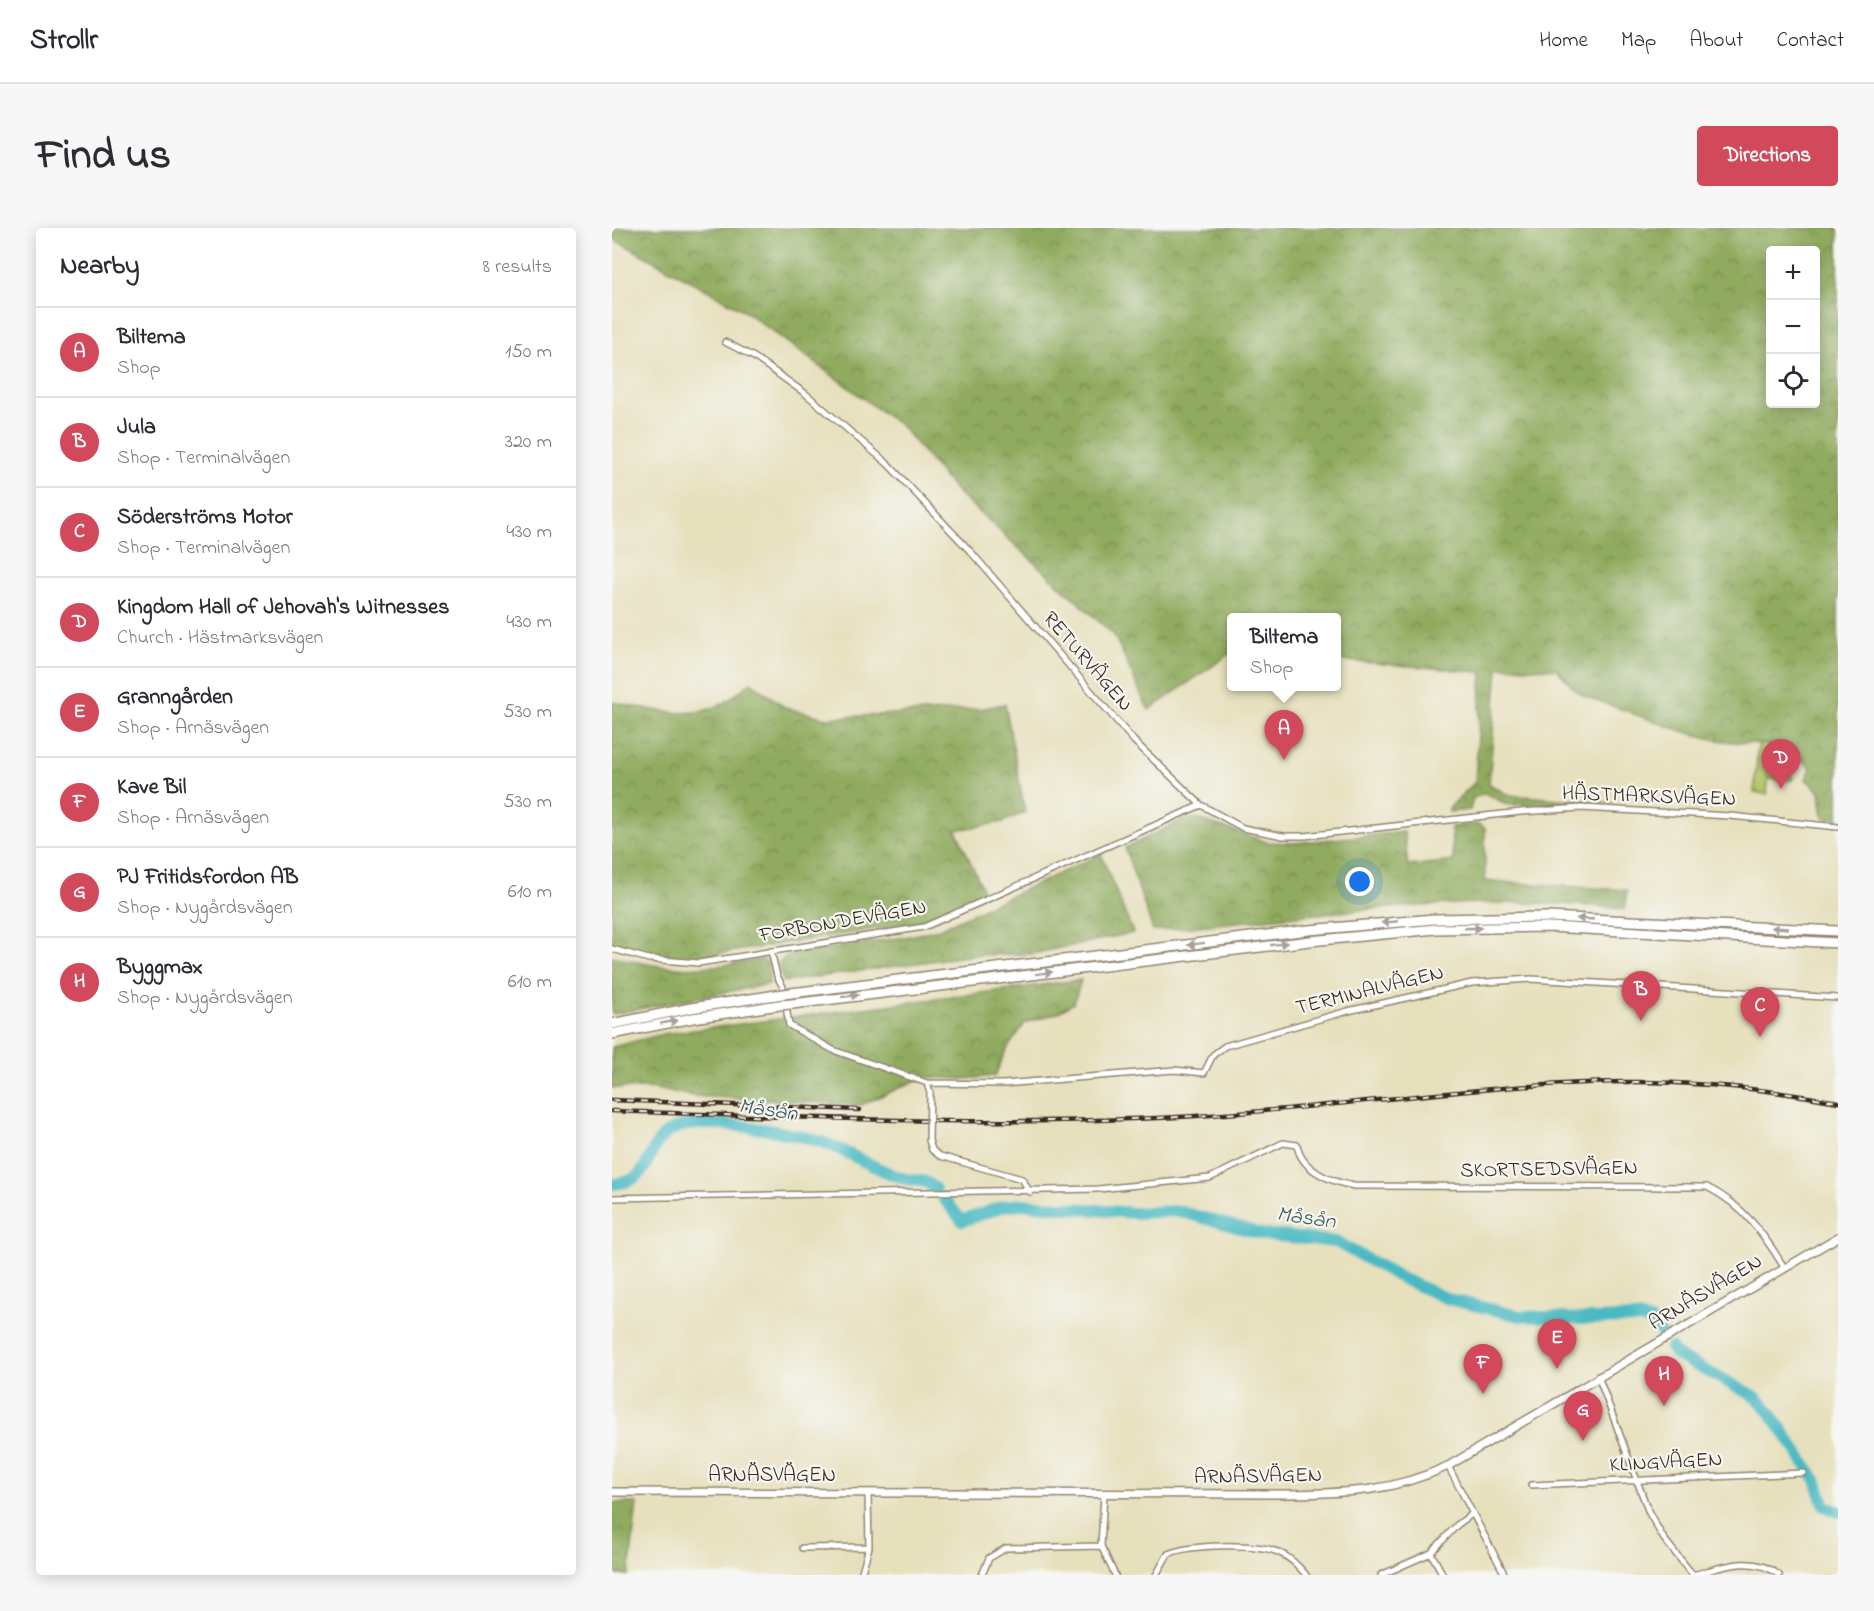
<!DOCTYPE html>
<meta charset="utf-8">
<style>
body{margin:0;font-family:"Indie Flower",sans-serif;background:#f7f7f7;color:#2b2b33}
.controls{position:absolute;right:18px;top:18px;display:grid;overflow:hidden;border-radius:6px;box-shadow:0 3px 15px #0003}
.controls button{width:54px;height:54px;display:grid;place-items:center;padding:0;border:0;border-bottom:2px solid #e1e1e2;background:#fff;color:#2b2b33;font:30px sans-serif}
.you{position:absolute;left:748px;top:654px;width:21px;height:21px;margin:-15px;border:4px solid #fff;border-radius:50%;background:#1a73e8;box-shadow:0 0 0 9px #1a73e833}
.badge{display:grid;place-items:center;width:39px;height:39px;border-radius:50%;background:#d1495b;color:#fff;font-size:20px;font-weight:700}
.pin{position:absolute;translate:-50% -50px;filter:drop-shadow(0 2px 3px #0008)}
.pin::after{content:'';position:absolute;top:32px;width:21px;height:18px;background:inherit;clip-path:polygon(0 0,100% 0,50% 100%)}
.popup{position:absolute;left:615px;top:385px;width:114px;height:78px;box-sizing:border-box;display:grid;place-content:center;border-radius:6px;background:#fff;filter:drop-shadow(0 2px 4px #0005);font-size:20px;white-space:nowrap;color:#7c7c81}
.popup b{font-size:22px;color:#2b2b33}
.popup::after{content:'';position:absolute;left:50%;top:100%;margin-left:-12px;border:12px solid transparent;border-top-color:#fff}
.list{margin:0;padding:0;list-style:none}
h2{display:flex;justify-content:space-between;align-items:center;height:78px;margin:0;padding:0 24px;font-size:26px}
h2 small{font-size:20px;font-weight:400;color:#7c7c81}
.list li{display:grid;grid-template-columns:39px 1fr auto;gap:18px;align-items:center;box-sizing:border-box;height:90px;padding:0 24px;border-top:2px solid #e1e1e2}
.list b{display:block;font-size:22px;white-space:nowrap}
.list p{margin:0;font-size:20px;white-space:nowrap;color:#7c7c81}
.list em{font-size:20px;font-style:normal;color:#7c7c81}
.icon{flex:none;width:33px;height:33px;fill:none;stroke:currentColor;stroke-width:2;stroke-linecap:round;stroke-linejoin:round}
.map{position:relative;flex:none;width:1226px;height:1347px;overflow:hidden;border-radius:6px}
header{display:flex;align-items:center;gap:36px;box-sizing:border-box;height:84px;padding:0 30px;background:#fff;border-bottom:2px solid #e1e1e2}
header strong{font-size:28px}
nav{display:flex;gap:33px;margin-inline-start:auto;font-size:21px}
.intro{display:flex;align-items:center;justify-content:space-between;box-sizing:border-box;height:144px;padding:0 36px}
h1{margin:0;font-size:42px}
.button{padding:15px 27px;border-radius:6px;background:#d1495b;color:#fff;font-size:21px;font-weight:700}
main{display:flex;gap:36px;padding:0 36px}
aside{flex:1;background:#fff;border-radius:6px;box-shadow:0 3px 15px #0003}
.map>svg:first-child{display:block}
.grass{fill:url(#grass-tufts);stroke:#787844;stroke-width:1.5}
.forest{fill:url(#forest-crowns);stroke:#666a3e;stroke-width:1.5;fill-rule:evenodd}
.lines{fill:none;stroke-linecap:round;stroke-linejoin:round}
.river{stroke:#4ab9c3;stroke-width:12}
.minor-casing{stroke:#91856e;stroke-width:8}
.tertiary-casing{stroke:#91856e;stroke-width:10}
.trunk-casing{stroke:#91856e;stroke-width:12}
.minor{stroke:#fff;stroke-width:5}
.tertiary{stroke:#fff;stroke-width:7}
.trunk{stroke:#fff;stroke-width:9}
.rail-casing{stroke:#3b2a1e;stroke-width:4.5}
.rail{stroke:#f6f6f2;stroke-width:2;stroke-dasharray:7;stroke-linecap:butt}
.minor-bridge-casing{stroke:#91856e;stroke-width:8;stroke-linecap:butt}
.trunk-bridge-casing{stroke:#91856e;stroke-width:12;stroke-linecap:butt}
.minor-bridge{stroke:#fff;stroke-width:5}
.trunk-bridge{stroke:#fff;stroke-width:9}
.oneway{fill:#a79f9a}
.labels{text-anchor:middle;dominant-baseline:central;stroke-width:4.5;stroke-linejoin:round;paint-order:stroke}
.street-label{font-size:21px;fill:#3b2a1e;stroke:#f6f6f2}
.water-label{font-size:22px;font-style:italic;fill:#405c58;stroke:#f6f6f2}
</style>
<header>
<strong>Strollr</strong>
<nav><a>Home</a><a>Map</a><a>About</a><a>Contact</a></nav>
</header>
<div class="intro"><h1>Find us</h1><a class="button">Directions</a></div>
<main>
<aside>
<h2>Nearby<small>8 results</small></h2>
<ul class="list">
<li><span class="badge">A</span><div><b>Biltema</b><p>Shop</p></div><em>150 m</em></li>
<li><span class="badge">B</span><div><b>Jula</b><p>Shop · Terminalvägen</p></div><em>320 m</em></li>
<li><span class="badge">C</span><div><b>Söderströms Motor</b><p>Shop · Terminalvägen</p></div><em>430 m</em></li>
<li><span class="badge">D</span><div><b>Kingdom Hall of Jehovah's Witnesses</b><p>Church · Hästmarksvägen</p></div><em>430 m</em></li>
<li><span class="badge">E</span><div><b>Granngården</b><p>Shop · Arnäsvägen</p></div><em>530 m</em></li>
<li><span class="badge">F</span><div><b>Kave Bil</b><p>Shop · Arnäsvägen</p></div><em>530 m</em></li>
<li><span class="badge">G</span><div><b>PJ Fritidsfordon AB</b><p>Shop · Nygårdsvägen</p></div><em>610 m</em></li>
<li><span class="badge">H</span><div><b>Byggmax</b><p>Shop · Nygårdsvägen</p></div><em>610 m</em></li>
</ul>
</aside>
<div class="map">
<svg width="1226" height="1347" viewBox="0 0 1226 1347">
<defs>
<pattern id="grass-tufts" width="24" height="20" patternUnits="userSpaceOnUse" patternTransform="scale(1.5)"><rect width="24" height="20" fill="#b5c66a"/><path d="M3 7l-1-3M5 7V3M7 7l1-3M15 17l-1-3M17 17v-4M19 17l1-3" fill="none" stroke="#94a157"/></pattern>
<pattern id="forest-crowns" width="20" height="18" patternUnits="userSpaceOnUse" patternTransform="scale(1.5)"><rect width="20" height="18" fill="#90ab5e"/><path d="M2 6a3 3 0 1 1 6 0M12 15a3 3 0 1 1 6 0" fill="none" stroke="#778b4d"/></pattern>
</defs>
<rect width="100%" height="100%" fill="#f6f6f2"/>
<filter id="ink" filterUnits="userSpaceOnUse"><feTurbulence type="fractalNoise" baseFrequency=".0167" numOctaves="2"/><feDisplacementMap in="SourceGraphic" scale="12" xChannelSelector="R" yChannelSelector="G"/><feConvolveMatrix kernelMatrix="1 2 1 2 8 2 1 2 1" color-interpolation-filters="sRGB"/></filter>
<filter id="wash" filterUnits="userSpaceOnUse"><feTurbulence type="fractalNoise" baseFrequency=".008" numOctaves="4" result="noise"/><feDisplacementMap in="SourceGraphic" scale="24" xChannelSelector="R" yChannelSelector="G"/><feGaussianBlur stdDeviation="1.35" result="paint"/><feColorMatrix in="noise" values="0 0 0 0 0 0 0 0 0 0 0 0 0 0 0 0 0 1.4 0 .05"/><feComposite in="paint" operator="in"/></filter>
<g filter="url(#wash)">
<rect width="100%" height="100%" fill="#e7e0bd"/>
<path class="grass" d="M1150 515 1176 521 1164 532 1181 550 1180 552 1156 551 1155 566 1142 565 1146 517Z"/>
<path class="forest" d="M0 0H1226V593L1211 590 1208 564 1194 551 1199 540C1160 504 1146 521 1101 511 1061 503 1015 482 975 469L964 463 945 441 886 439 877 556 896 567 1001 575 896 577 873 565 861 570 858 582 837 584V580L863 554 870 444 725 432 724 390H620L619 425 537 482C523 457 515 431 501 406L344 263 290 199 133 83 0 10ZM1204 22V176H1158V22Z
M139 454 174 480 214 490 367 481 393 476 413 584 391 594 344 602 373 666 303 695 79 730 33 725 0 715V474C34 480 77 494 110 476 120 471 130 461 139 454Z
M584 590 655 614 680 615 792 604 796 638 841 633 839 599 865 596 873 600V653L1015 662 1013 681C856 664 698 687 541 703L513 620 571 592Z
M489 626 521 705 419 726 361 727 171 754 167 735 176 727 293 709 327 701Z
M0 728C60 745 91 741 151 731L156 735 157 756 0 786Z
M469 752 462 775 445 785 413 795 393 824 383 848 352 851 312 849 249 877 82 868 38 860H0V819L51 806Z
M0 1275H25L17 1347H0Z"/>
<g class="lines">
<path class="river" d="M0 956C46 954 28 916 64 900 93 888 190 905 220 918 243 928 266 942 290 950 307 956 308 947 323 961
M331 970 350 993 392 978 410 976 522 985 566 983 650 1006 724 1014 791 1051 836 1071 908 1088 972 1091 1026 1090 1039 1093 1048 1103
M1059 1120 1064 1127 1144 1169 1158 1184 1204 1252 1213 1278 1226 1284"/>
</g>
</g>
<g filter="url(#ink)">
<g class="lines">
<g class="minor-casing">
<path id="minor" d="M113 114 142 129 194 166 276 236 359 324 522 513 589 577 631 600 671 608H692L909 584 969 580 1118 588 1226 599
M0 721 37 731 87 735 312 699 589 577
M159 723 165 748 171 759 177 797 221 822 315 855 318 865
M315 855 391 856 562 842 592 845 601 827 613 818 736 783 860 755 919 751 1226 770
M317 912 320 922 328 928 410 951 418 964
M0 970 486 961 598 950 671 915 685 917C689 942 719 954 742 958L1095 959C1131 977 1151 1005 1172 1039
M986 1148 1037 1285 1052 1311 1081 1347
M836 1238 893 1347
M919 1257 1191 1245
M492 1266 489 1318 503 1347
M190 1320 257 1319
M819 1325 831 1347
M249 1347 257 1319 256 1265
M370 1347 377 1330 394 1320 489 1318
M544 1347 556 1326C579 1316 642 1315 666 1324 678 1329 686 1337 694 1347
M769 1347 819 1325 845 1297 860 1286
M1081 1347C1110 1339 1141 1326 1167 1347"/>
</g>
<g class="tertiary-casing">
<path id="tertiary" d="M0 1264 670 1266C733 1265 778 1265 836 1238L1226 1009"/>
</g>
<g class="trunk-casing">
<path id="trunk" d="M179 765 697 702 822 691 936 689 1226 703
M180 776 698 713 824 701 937 699 1226 715
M0 796 79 780 164 767
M0 806 81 790 167 777"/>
</g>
<use href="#minor" class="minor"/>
<use href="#tertiary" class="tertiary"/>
<use href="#trunk" class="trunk"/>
<g class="rail-casing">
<path id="rail" d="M0 872 248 882
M0 883C200 890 399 900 599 887 736 878 873 856 1011 854 1083 853 1155 861 1226 874"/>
</g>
<use href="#rail" class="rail"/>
<g class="minor-bridge-casing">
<path id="minor-bridge" d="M317 912 318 865"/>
</g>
<g class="trunk-bridge-casing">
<path id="trunk-bridge" d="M164 767 179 765
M167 777 180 776"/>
</g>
<use href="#minor-bridge" class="minor-bridge"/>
<use href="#trunk-bridge" class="trunk-bridge"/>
</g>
<defs><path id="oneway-solid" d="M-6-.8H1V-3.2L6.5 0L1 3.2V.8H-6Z" transform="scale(1.5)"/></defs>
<g class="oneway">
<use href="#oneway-solid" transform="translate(973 691) rotate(-177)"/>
<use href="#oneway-solid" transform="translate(778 694) rotate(175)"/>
<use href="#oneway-solid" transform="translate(861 700) rotate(-2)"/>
<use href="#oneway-solid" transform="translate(1168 700) rotate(-177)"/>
<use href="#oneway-solid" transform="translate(584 716) rotate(173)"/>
<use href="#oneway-solid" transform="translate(667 716) rotate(-7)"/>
<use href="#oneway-solid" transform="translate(432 745) rotate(-7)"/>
<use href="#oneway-solid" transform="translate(238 768) rotate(-7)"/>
<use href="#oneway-solid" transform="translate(57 794) rotate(-10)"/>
</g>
</g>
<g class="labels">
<g class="street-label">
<text transform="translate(475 434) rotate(49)">RETURVÄGEN</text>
<text transform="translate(1037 569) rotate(2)">HÄSTMARKSVÄGEN</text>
<text transform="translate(231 694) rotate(-10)">FORBONDEVÄGEN</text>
<text transform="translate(758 763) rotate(-14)">TERMINALVÄGEN</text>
<text transform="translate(937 942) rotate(-1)">SKORTSEDSVÄGEN</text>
<text transform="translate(1094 1065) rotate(-31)">ARNÄSVÄGEN</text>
<text transform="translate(1054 1235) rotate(-3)">KLINGVÄGEN</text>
<text x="160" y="1248">ARNÄSVÄGEN</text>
<text transform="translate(646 1249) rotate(-1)">ARNÄSVÄGEN</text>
</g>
<g class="water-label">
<text transform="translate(156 883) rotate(8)">Måsån</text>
<text transform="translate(694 991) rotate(8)">Måsån</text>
</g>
</g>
</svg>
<div class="controls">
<button>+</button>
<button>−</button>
<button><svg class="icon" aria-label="locate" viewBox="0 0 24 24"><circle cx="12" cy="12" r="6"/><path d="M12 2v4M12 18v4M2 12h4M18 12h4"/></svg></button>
</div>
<div class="you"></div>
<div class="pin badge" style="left:672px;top:532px">A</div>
<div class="popup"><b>Biltema</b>Shop</div>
<div class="pin badge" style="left:1029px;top:793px">B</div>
<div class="pin badge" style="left:1148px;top:809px">C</div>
<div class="pin badge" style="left:1169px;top:561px">D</div>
<div class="pin badge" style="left:945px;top:1141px">E</div>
<div class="pin badge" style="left:871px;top:1166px">F</div>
<div class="pin badge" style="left:971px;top:1213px">G</div>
<div class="pin badge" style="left:1052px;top:1178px">H</div>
</div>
</main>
